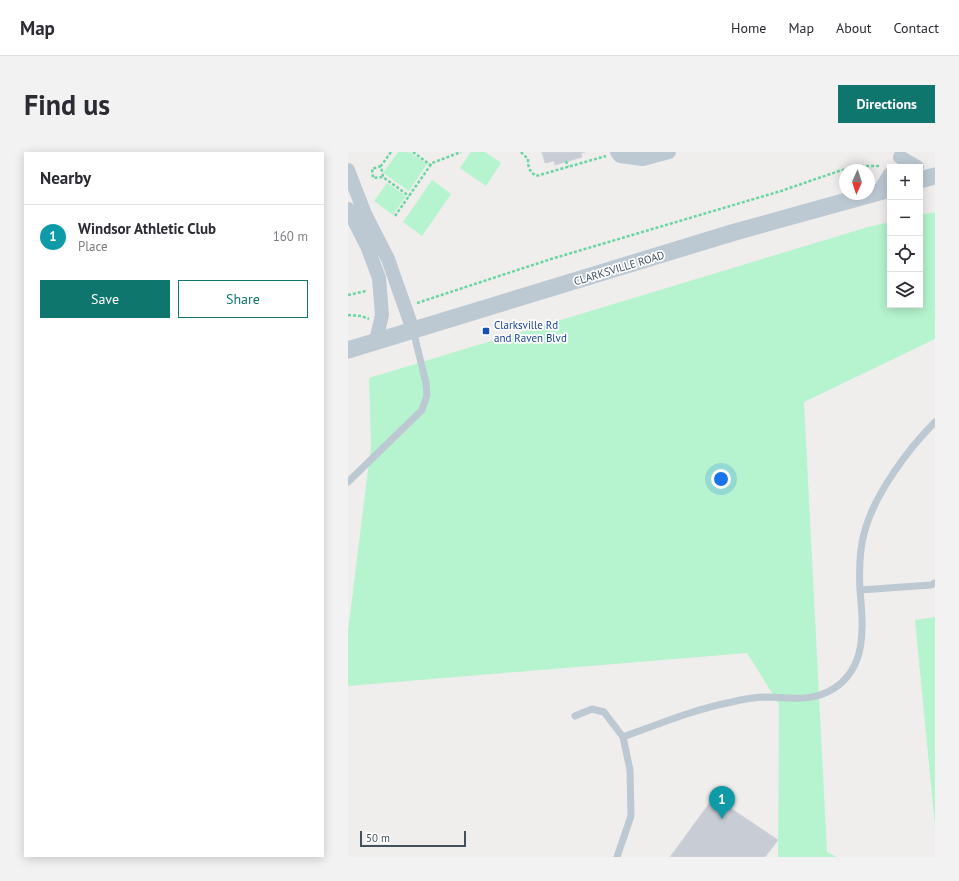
<!DOCTYPE html>
<meta charset="utf-8">
<style>
body{margin:0;font-family:"PT Sans",sans-serif;background:#f2f2f3;color:#2b2b33}
.controls{position:absolute;right:12px;top:12px;display:grid;overflow:hidden;border-radius:0px;box-shadow:0 2px 10px #0003}
.controls button{width:36px;height:36px;display:grid;place-items:center;padding:0;border:0;border-bottom:1px solid #e1e1e2;background:#fff;color:#2b2b33;font:20px sans-serif}
.compass{position:absolute;left:491px;top:12px;width:36px;height:36px;border-radius:50%;background:#fff;box-shadow:0 2px 10px #0003;rotate:183deg}
.scale{position:absolute;left:12px;bottom:10px;width:106px;box-sizing:border-box;padding-left:4px;border:2px solid #43515d;border-top:0;font-size:11px;line-height:14px;white-space:nowrap;color:#43515d;-webkit-text-stroke:3px #fff;paint-order:stroke}
.you{position:absolute;left:373px;top:327px;width:14px;height:14px;margin:-10px;border:3px solid #fff;border-radius:50%;background:#1a73e8;box-shadow:0 0 0 6px #1a73e833}
.badge{display:grid;place-items:center;width:26px;height:26px;border-radius:50%;background:#0f766e;color:#fff;font-size:13px;font-weight:700}
.pin{position:absolute;translate:-50% -33px;filter:drop-shadow(0 1px 2px #0008)}
.pin::after{content:'';position:absolute;top:21px;width:14px;height:12px;background:inherit;clip-path:polygon(0 0,100% 0,50% 100%)}
.list{margin:0;padding:0;list-style:none}
h2{display:flex;justify-content:space-between;align-items:center;height:52px;margin:0;padding:0 16px;font-size:17px}
h2 small{font-size:13px;font-weight:400;color:#7c7c81}
.list li{display:grid;grid-template-columns:26px 1fr auto;gap:12px;align-items:center;box-sizing:border-box;height:64px;padding:0 16px;border-top:1px solid #e1e1e2}
.list b{display:block;font-size:15px;white-space:nowrap}
.list p{margin:0;font-size:13px;white-space:nowrap;color:#7c7c81}
.list em{font-size:13px;font-style:normal;color:#7c7c81}
.actions{display:flex;gap:8px;padding:12px 16px}
.actions a{flex:1;padding:9px 0;border:1px solid #0f766e;border-radius:0px;text-align:center;font-size:14px;color:#0f766e}
.actions .main{background:#0f766e;color:#fff}
.icon{flex:none;width:22px;height:22px;fill:none;stroke:currentColor;stroke-width:2;stroke-linecap:round;stroke-linejoin:round}
.map{position:relative;flex:none;width:587px;height:705px;overflow:hidden;border-radius:0px}
header{display:flex;align-items:center;gap:24px;box-sizing:border-box;height:56px;padding:0 20px;background:#fff;border-bottom:1px solid #e1e1e2}
header strong{font-size:19px}
nav{display:flex;gap:22px;margin-inline-start:auto;font-size:14px}
.intro{display:flex;align-items:center;justify-content:space-between;box-sizing:border-box;height:96px;padding:0 24px}
h1{margin:0;font-size:28px}
.button{padding:10px 18px;border-radius:0px;background:#0f766e;color:#fff;font-size:14px;font-weight:700}
main{display:flex;gap:24px;padding:0 24px}
aside{flex:1;background:#fff;border-radius:0px;box-shadow:0 2px 10px #0003}
.map>svg:first-child{display:block}
.green{fill:#b5f4ce}
.building{fill:#c8ccd4;stroke:#d0d3da}
.lines{fill:none;stroke-linecap:round;stroke-linejoin:round}
.path{stroke:#69d6a2;stroke-width:2.5;stroke-dasharray:3 2;stroke-linecap:butt}
.service{stroke:#bcc8d2;stroke-width:7}
.minor{stroke:#bcc8d2;stroke-width:14}
.tertiary{stroke:#bcc8d2;stroke-width:17}
.transit-dot{fill:#1a4fb4;stroke:#fff;stroke-width:1.5}
.labels{text-anchor:middle;dominant-baseline:central;stroke-width:3.5;stroke-linejoin:round;paint-order:stroke}
.street-label{font-size:11px;fill:#43515d;stroke:#fff}
.transit-label{font-size:11px;fill:#164399;stroke:#fff;text-anchor:start}
</style>
<header>
<strong>Map</strong>
<nav><a>Home</a><a>Map</a><a>About</a><a>Contact</a></nav>
</header>
<div class="intro"><h1>Find us</h1><a class="button">Directions</a></div>
<main>
<aside>
<h2>Nearby<small></small></h2>
<ul class="list">
<li><span class="badge" style="background:#0f9aa8">1</span><div><b>Windsor Athletic Club</b><p>Place</p></div><em>160 m</em></li>
</ul>
<div class="actions"><a class="main">Save</a><a>Share</a></div>
</aside>
<div class="map">
<svg width="587" height="705" viewBox="0 0 587 705">
<rect width="100%" height="100%" fill="#f0eded"/>
<path class="green" d="M50 0H61L79 12 61 39 35 21Z
M123 0H137L153 11 138 34 112 16Z
M84 28 103 42 74 84 55 70Z
M39 31 58 44 45 63 26 49Z
M587 60V187L456 250 479 700 489 705H430L431 552 399 501 0 534V479L23 294 21 226 520 75 542 70V153H572V63Z
M587 465V674L567 468Z"/>
<path class="building" d="M194 0H237L233 1 234 5 207 13 206 9 197 11Z
M366 645 430 688 417 705H322Z"/>
<g class="lines">
<path class="path" d="M43 0 33 14 35 25 61 44
M65 0 84 14
M173 0 180 7C180 15 181 19 188 24L258 4
M218 9 220 15
M33 14 24 17 25 26 35 25
M47 64 84 11 113 0
M0 143 18 139
M69 151 203 107 433 39 491 19 510 14H533
M0 163 13 164 21 167"/>
<path class="service" d="M0 330 74 258 79 243 78 231 65 178
M512 438 583 433 587 431
M227 564 244 557 256 560 275 585 282 618 283 664 269 705
M275 585C311 572 347 557 384 550 396 547 408 545 420 545 443 546 464 550 485 537 520 515 515 474 512 438 511 419 511 398 517 378 527 342 560 297 587 270"/>
<path class="minor" d="M269 0 272 4 295 7 321 0
M552 5 569 15
M0 18 17 62 40 107 65 178
M531 40 542 22
M0 57 19 94 31 126 34 163 28 189"/>
<path class="tertiary" d="M572 28 587 24
M0 198 387 80 542 37"/>
</g>
<rect class="transit-dot" x="134" y="175" width="8" height="8" rx="2"/>
<g class="labels">
<g class="street-label">
<text transform="translate(271 116) rotate(-17)">CLARKSVILLE ROAD</text>
</g>
<g class="transit-label">
<text x="146" y="173">Clarksville Rd<tspan x="146" dy="13">and Raven Blvd</tspan></text>
</g>
</g>
</svg>
<div class="controls">
<button>+</button>
<button>−</button>
<button><svg class="icon" aria-label="locate" viewBox="0 0 24 24"><circle cx="12" cy="12" r="6"/><path d="M12 2v4M12 18v4M2 12h4M18 12h4"/></svg></button>
<button><svg class="icon" aria-label="layers" viewBox="0 0 24 24"><path d="M12 4l9 5-9 5-9-5zM3 14l9 5 9-5"/></svg></button>
</div>
<svg class="compass" viewBox="-18 -18 36 36"><path d="M0-13l5 13h-10z" fill="#e53935"/><path d="M0 13l5-13h-10z" fill="#7c7c81"/></svg>
<div class="scale">50 m</div>
<div class="you"></div>
<div class="pin badge" style="left:374px;top:667px;background:#0f9aa8">1</div>
</div>
</main>
